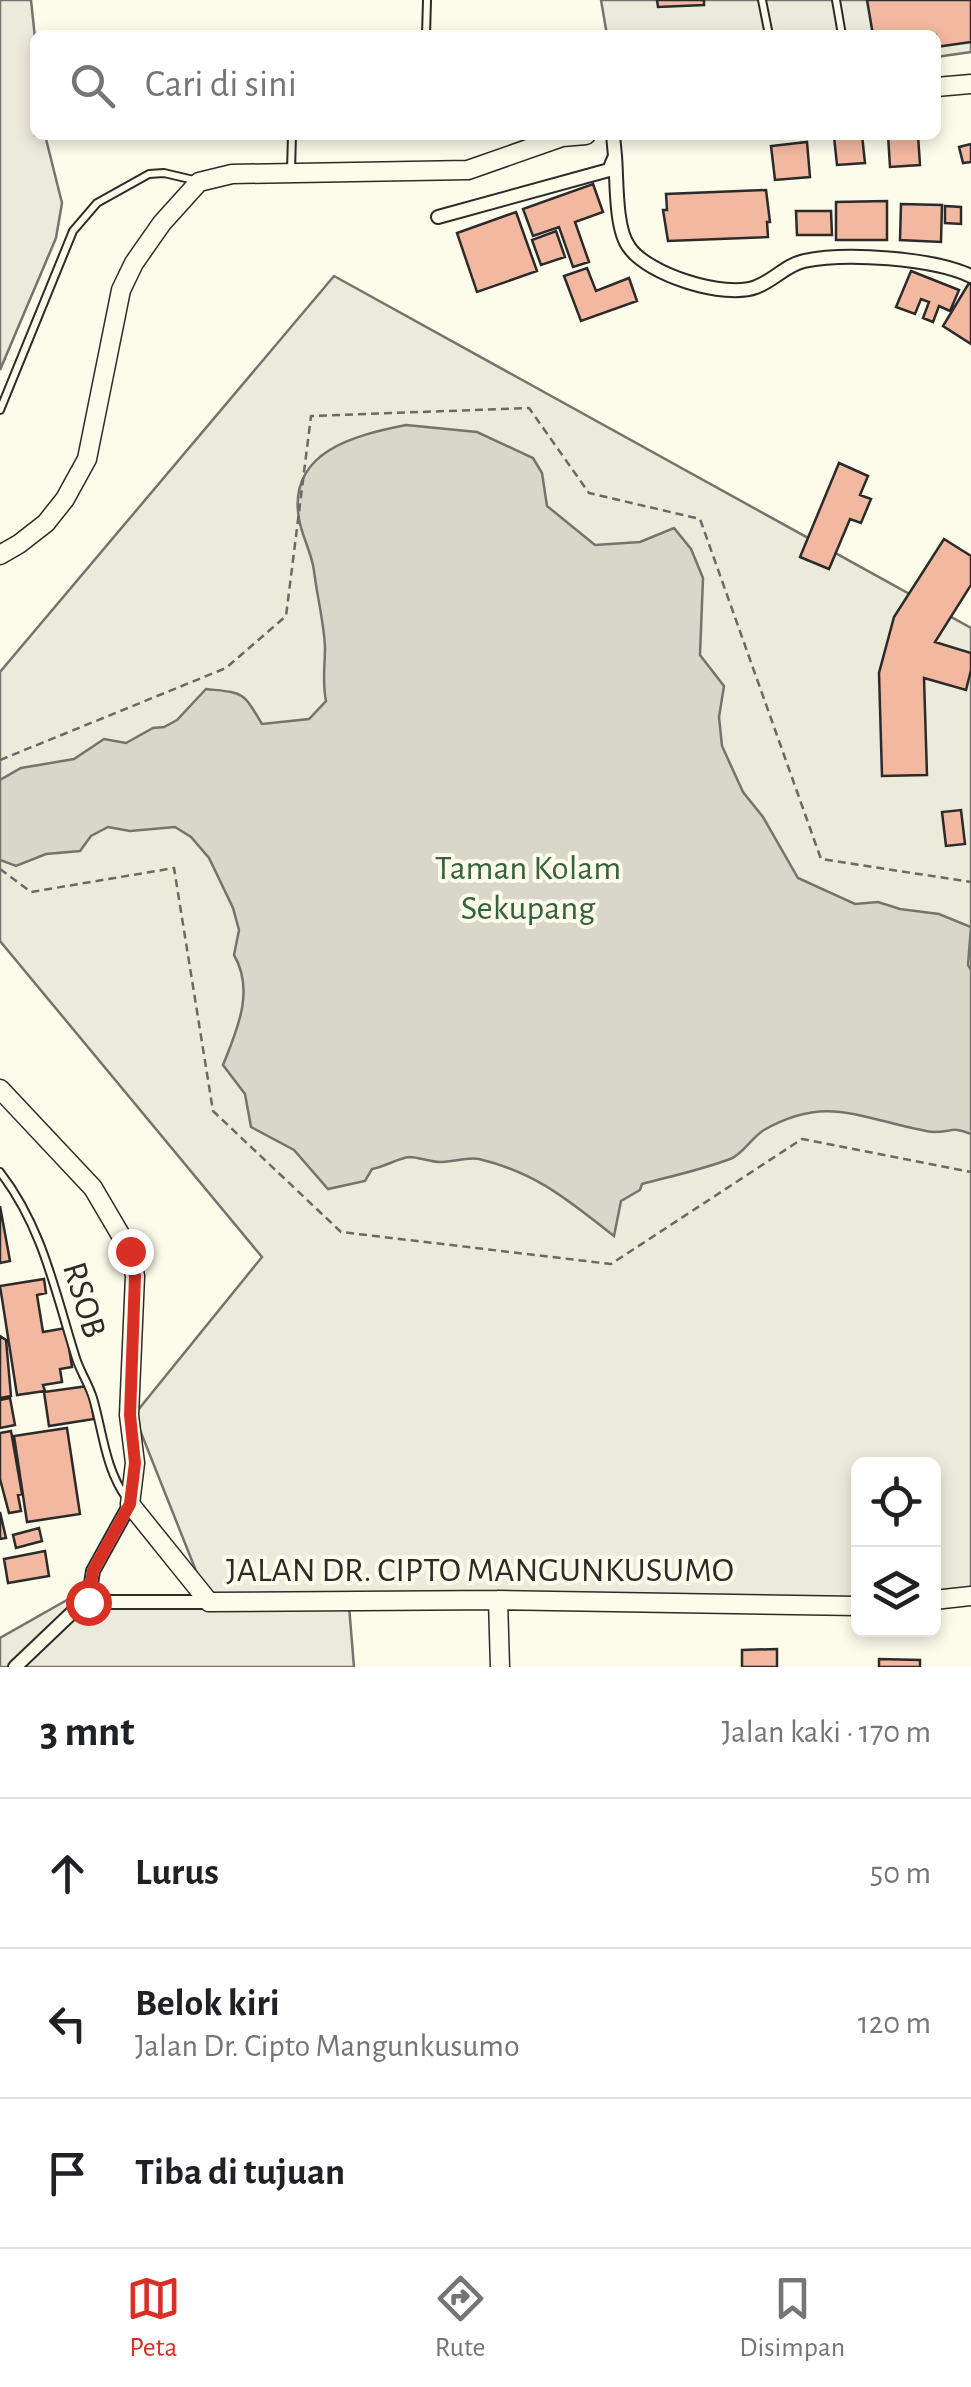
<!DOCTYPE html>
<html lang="id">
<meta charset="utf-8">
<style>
body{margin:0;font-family:"Alegreya Sans",sans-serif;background:#f6f6f6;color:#202124}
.controls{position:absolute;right:30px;bottom:30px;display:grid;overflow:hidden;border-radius:15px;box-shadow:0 5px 15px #0003}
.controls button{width:90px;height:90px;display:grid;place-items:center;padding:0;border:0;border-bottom:2px solid #e0e0e0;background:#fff;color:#202124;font:50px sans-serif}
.stop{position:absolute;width:30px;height:30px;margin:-22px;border:8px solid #d93025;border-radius:50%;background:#fff}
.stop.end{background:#d93025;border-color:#fff;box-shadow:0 2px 10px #0008}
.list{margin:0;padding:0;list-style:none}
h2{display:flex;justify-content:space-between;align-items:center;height:130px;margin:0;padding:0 40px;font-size:42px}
h2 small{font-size:32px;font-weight:400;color:#757577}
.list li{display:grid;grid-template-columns:65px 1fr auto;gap:30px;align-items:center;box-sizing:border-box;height:150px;padding:0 40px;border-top:2px solid #e0e0e0}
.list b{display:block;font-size:38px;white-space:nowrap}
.list p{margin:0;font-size:32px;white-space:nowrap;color:#757577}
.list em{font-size:32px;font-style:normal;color:#757577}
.icon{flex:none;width:55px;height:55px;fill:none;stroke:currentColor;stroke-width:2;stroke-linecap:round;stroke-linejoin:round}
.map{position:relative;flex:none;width:971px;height:1667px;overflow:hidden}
.search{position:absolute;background:#fff;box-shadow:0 5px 15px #0003;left:30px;right:30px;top:30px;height:110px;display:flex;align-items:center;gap:25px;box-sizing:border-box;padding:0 35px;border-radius:15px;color:#757577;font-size:38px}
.sheet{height:580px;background:#fff}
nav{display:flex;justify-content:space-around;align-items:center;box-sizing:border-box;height:140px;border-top:2px solid #e0e0e0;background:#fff;font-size:28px;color:#757577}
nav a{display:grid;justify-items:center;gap:5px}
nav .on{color:#d93025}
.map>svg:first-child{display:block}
.green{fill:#ecebdb;stroke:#74746e;stroke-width:2.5}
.water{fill:#d8d7c9;stroke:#74746e;stroke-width:2.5}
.building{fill:#f2b8a0;stroke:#2b2b2b;stroke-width:2.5}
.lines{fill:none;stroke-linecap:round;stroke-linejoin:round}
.service-casing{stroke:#2b2b2b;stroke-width:10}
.minor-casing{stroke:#2b2b2b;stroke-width:16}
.tertiary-casing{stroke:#2b2b2b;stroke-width:21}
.path{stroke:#6a6964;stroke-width:2.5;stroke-dasharray:8 5;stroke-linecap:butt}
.service{stroke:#fdfbea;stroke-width:6}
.minor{stroke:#fdfbea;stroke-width:12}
.tertiary{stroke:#fdfbea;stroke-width:18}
.route{stroke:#d93025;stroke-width:12}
.labels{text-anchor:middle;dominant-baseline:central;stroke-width:8;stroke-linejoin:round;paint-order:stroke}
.park-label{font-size:35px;fill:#34623c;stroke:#fdfbea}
.street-label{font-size:35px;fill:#2b2b2b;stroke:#fdfbea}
</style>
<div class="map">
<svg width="971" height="1667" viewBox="0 0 971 1667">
<rect width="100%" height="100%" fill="#fdfbea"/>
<path class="green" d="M0 0H31L35 38V135H45L62 203 56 238 0 370Z
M601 0H971V52L936 57V35H607Z
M334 276 971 628V1596L934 1600V1464H858V1606H349L354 1667H0V1638L67 1600 208 1601 134 1415 262 1257 0 941V672Z"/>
<path class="water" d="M406 425 477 432 533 458 542 473 547 506 595 545 640 542 674 528 691 549 703 578 700 655 724 686 719 717 722 746 743 792 763 817 798 878 855 904 878 902 900 909 939 914 971 927 968 965 971 970V1134C952 1126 952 1132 934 1132 927 1132 919 1129 912 1128 854 1115 822 1097 764 1130 751 1138 742 1155 730 1159 701 1170 672 1176 642 1184L640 1190 621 1201 614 1236C568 1200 537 1173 479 1159 467 1157 453 1162 440 1162 430 1162 419 1157 409 1157 399 1158 384 1167 372 1169L365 1181 328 1189 294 1150 251 1127 245 1094 223 1065C237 1030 255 991 234 955L239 930 233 908 209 858 191 837 175 827 130 831 108 827 91 836 80 851 46 854 16 866 0 860V780L21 768 74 759 104 739 126 743 153 728 164 727 177 720 206 689C243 693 242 690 262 724L309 719 326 701C322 682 325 666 325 647 324 623 317 596 314 571 312 553 302 537 299 519 287 451 356 435 406 425Z"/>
<path class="building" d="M657 0H704V5L658 7Z
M867 0H971V42L936 47V35H873Z
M862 135 865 163 837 165 834 137Z
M888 135H918L920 165 890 167Z
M807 142 810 177 775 180 771 146Z
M971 144V162L963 163 959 147Z
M593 184 603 212 575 222 589 262 573 267 559 227 533 236 523 209Z
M766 190 770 222H767L768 237 668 241 663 210H667L666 194Z
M887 201V240H836V202Z
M901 204 942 205 941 242 900 240Z
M945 206 961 207V224L945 223Z
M796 211H831L832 235H797Z
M516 212 537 271 477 292 457 233Z
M556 231 565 257 541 265 532 240Z
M587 268 596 291 629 278 637 301 581 321 564 276Z
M911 271 959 290 950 311 939 306 933 322 923 318 929 302 921 299 915 314 896 307Z
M969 283 971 284V344L943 326Z
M839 463 868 476 860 495 871 499 861 523 850 519 829 569 800 557Z
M944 539 971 556V585L935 642 971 653V670L966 690 924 678 927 775 882 776 879 673 894 617Z
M961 810 965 844 946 846 942 812Z
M0 1206 10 1261 0 1263Z
M44 1279 46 1293 37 1295 43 1332 66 1328 72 1367 60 1369 62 1382 43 1385 45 1391 17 1395 0 1286Z
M0 1336 6 1340 11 1396 0 1398Z
M88 1386 94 1419 49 1426 44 1392Z
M10 1398 15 1425 0 1428V1400Z
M67 1428 80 1514 27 1522 14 1436Z
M11 1431 22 1494 18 1495 21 1511 9 1513 0 1479V1433Z
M0 1512 6 1538 0 1539Z
M39 1528 42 1541 16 1548 13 1535Z
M45 1551 49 1576 8 1583 4 1559Z
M777 1649V1667H742V1650Z
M879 1659 920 1660V1667H879Z"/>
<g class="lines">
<g class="service-casing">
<path id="service" d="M762 0 769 35
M836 0 842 35
M426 35 427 0
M291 171 292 135
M0 410 73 231 97 203 149 174 164 173 198 181
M0 1172C42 1226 55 1291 75 1355 79 1370 88 1382 93 1398 103 1432 105 1469 127 1499"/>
</g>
<g class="minor-casing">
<path id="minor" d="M615 156C617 179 615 229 629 247 648 275 725 299 756 287 773 281 786 265 804 261 846 252 932 258 971 276
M438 217 609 170 615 156 613 135
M88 1602 93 1571 130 1504
M15 1667 77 1608 88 1602H209"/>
</g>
<g class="tertiary-casing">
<path id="tertiary" d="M936 87 971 84
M0 555 19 544 46 523 65 499 87 459 121 290 134 263 162 223 199 182 232 174 468 170 562 137 586 135
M0 1089 93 1188 130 1251 135 1276 129 1415 135 1463 130 1504 209 1602 498 1600 858 1606
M498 1600 500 1667
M934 1600 971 1596"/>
</g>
<path class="path" d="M0 760 226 668 286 616 311 416 529 408 589 493 700 519 821 859 971 882
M0 869 31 892 174 868 213 1111 341 1232 611 1264 802 1139 971 1172"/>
<use href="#service" class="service"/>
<use href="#minor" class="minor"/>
<use href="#tertiary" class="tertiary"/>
</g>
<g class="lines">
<path class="route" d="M88 1602 93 1571 130 1504 135 1463 130 1415 135 1276 130 1251"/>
</g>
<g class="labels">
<g class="park-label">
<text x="528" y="868">Taman Kolam<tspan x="528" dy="40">Sekupang</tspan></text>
</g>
<g class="street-label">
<text transform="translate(84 1300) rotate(73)">RSOB</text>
<text x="480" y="1570">JALAN DR. CIPTO MANGUNKUSUMO</text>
</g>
</g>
</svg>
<div class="controls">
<button><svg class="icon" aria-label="locate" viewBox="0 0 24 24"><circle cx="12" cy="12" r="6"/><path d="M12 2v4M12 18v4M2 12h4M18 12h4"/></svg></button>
<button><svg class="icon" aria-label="layers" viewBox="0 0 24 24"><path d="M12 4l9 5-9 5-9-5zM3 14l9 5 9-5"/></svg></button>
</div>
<div class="stop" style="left:88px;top:1602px"></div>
<div class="stop end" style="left:130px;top:1251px"></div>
<div class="search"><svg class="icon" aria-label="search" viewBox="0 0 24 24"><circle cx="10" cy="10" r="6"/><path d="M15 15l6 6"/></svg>Cari di sini</div>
</div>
<section class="sheet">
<h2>3 mnt<small>Jalan kaki · 170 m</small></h2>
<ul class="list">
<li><svg class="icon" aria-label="ahead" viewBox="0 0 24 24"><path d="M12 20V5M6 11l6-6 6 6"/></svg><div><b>Lurus</b></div><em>50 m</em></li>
<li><svg class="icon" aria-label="left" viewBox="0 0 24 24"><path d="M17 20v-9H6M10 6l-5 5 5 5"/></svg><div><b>Belok kiri</b><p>Jalan Dr. Cipto Mangunkusumo</p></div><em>120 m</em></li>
<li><svg class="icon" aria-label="arrive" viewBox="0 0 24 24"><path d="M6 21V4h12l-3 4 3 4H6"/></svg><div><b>Tiba di tujuan</b></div></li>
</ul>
</section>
<nav>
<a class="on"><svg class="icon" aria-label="map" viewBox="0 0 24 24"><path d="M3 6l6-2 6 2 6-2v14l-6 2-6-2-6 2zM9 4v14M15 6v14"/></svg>Peta</a>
<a><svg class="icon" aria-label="directions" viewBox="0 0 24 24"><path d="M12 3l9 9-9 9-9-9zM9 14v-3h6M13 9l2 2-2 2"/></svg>Rute</a>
<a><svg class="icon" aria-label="saved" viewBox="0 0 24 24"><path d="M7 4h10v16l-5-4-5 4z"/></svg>Disimpan</a>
</nav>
